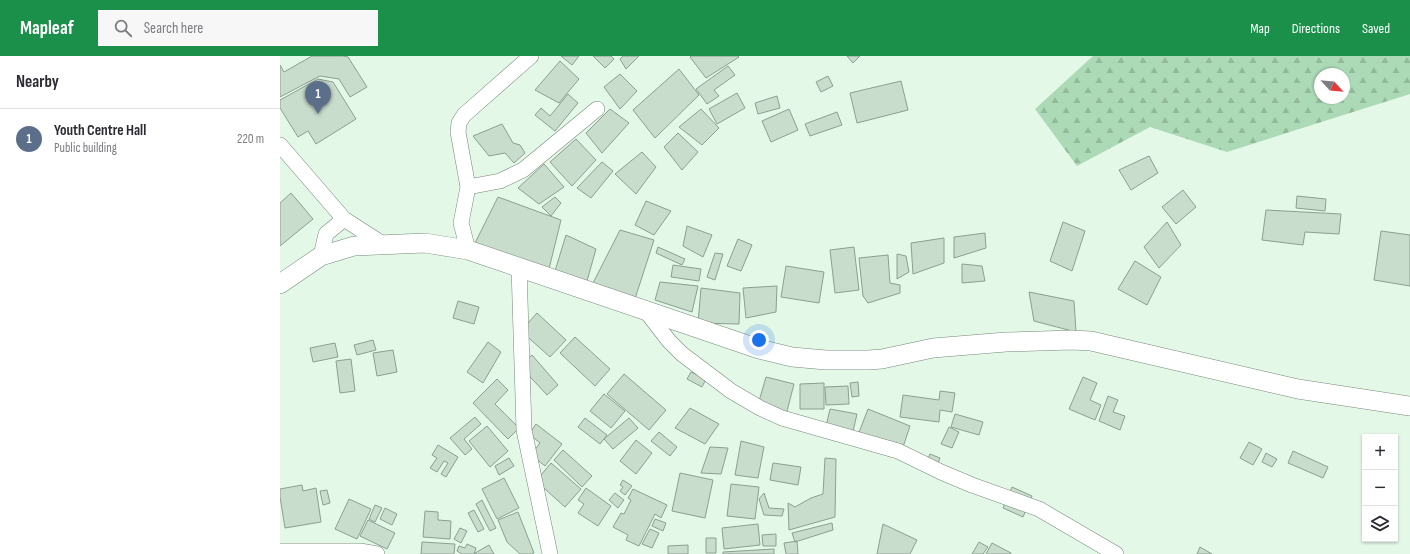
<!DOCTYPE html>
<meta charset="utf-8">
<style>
body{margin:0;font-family:"Sofia Sans Condensed",sans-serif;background:#f7f7f7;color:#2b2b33}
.controls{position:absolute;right:12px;bottom:12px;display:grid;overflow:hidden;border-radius:0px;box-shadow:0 1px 3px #0004}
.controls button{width:36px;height:36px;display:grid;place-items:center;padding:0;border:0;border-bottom:1px solid #e1e1e2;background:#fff;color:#2b2b33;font:20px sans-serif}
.compass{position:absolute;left:1034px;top:12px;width:36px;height:36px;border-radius:50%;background:#fff;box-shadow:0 1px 3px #0004;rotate:116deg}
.you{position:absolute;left:479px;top:284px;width:14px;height:14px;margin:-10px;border:3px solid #fff;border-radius:50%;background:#1a73e8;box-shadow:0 0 0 6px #1a73e833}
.badge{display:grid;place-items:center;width:26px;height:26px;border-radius:50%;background:#1a904b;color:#fff;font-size:13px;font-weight:700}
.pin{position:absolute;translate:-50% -33px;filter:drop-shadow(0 1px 2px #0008)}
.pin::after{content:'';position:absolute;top:21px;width:14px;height:12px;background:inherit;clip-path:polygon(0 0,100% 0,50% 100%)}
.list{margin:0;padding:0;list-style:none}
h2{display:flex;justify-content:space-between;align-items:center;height:52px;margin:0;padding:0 16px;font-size:17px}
h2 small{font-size:13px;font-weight:400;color:#7c7c81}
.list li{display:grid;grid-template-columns:26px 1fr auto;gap:12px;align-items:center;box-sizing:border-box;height:60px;padding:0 16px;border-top:1px solid #e1e1e2}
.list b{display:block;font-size:15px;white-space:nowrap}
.list p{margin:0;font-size:13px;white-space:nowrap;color:#7c7c81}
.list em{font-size:13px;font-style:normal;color:#7c7c81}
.icon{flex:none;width:22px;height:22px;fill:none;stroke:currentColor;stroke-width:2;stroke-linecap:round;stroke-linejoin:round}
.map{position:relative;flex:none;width:1130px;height:498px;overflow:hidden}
header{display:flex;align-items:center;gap:24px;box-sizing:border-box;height:56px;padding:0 20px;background:#1a904b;color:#fff}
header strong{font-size:19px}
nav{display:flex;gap:22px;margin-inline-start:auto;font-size:14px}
.search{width:280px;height:36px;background:#f7f7f7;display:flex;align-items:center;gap:10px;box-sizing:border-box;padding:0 14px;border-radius:0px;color:#7c7c81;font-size:15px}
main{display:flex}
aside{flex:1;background:#fff}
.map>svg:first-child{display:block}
.forest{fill:url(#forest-firs);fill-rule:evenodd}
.building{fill:#c9ddcd;stroke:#8c9f90}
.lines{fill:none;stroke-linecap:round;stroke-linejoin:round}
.minor-casing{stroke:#76887a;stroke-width:16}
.tertiary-casing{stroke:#76887a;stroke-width:20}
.minor{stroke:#fff;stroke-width:15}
.tertiary{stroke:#fff;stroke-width:19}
</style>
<header>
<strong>Mapleaf</strong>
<div class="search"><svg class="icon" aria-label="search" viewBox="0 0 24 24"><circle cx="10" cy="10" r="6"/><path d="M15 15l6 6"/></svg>Search here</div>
<nav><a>Map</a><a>Directions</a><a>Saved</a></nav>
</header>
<main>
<aside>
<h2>Nearby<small></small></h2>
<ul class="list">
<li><span class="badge" style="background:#5c6f8a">1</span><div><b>Youth Centre Hall</b><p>Public building</p></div><em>220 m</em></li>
</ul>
</aside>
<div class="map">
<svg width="1130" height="498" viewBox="0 0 1130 498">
<defs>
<pattern id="forest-firs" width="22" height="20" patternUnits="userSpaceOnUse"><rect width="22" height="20" fill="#acd9b6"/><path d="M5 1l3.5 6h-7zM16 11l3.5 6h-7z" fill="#93b99b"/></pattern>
</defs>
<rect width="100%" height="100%" fill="#e4f8e8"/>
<path class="forest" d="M813 0H1130V38L947 96 870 71 797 110 755 53ZM1040 18H1064V42H1040Z"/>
<path class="building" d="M32 0H63L68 1 87 31 70 41 59 23 40 20 0 41V9L4 16Z
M281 0H299L292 9Z
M313 0H331L334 3 325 12Z
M343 0H359L346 13 340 3Z
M411 0H458L459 1 426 22 410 1Z
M567 0H580L573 7Z
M280 5 299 23 279 47 255 34Z
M448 10 455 19 434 34 439 40 427 48 416 33Z
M399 13 419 39 375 82 353 54Z
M340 18 357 35 340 53 324 31Z
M548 20 553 30 541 36 536 26Z
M38 23 53 26 76 63 36 88 28 75 18 81 0 52V44Z
M621 25 628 54 577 67 570 37Z
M457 37 465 52 437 68 429 53Z
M288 38 298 47 275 75 255 59 261 52 270 60Z
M497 40 500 52 478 58 475 47Z
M330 53 349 67 322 97 306 77Z
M421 53 439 72 422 89 399 71Z
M509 53 518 74 491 86 482 65Z
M557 56 562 69 530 80 525 68Z
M222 68 233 87 240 89 245 97 234 107 225 97 209 100 193 80Z
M398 77 418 96 402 114 384 91Z
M296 83 316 104 292 130 270 106Z
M362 96 376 111 356 138 335 118Z
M869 100 878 117 851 134 839 114Z
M322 106 333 115 311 142 297 132Z
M264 108 284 131 259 148 238 132Z
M903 134 916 151 896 168 882 151Z
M11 137 33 163 0 190V147Z
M1017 140 1046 143 1045 155 1016 152Z
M218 141 281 164 267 221 193 191Z
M275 141 281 147 271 160 262 151Z
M366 145 391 155 374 179 355 169Z
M986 154 1061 158 1059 178 1025 176 1023 189 982 184Z
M783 166 805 175 792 215 770 205Z
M887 166 901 189 879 212 864 191Z
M407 170 432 179 423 201 403 190Z
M340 174 374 184 352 252 310 233Z
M1101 175 1130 179V230L1094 224Z
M705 177 706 192 674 202V181Z
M286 179 316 193 305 232 271 228Z
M664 182V207L633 218 631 187Z
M458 183 472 189 461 215 447 210Z
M378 191 405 203 402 209 376 197Z
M574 191 579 234 555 237 550 194Z
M435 197 443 198 435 224 427 221Z
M617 198 626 200 629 216 617 223Z
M608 199 610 227 620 229V237L588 247 583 240 579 202Z
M855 205 881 221 867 249 838 233Z
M682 208 702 210 705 225 682 227Z
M393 209 421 213 419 225 391 221Z
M506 210 544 216 539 247 501 241Z
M380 226 418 230 412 256 375 244Z
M497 230 496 256 466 262 463 232Z
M421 232 460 237 459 268 418 267Z
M749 236 794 245 796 276 754 265Z
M178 245 199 251 194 268 173 262Z
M257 257 286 284 270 301 241 275Z
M295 281 330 313 315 330 280 297Z
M93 284 96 294 77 299 74 289Z
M208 286 221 296 203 327 187 316Z
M55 287 58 301 33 306 30 292Z
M113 294 117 316 97 320 93 297Z
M252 299 278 329 267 339 240 310Z
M71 303 75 335 60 337 56 305Z
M411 316 426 323 422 331 407 323Z
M344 318 386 354 369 374 327 338Z
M486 321 514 328 506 359 477 352Z
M803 321 817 327 810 344 821 349 815 364 789 353Z
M217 323 228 334 215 348 239 372 228 383 193 347Z
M578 326 579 340 572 341 570 327Z
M544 327V353H520V328Z
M568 330 569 348 546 349 545 331Z
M660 335 675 337 672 356 660 354 659 366 620 361 623 339 659 344Z
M324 338 345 355 331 372 310 355Z
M828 340 838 344 833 356 845 360 840 374 819 365Z
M410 352 439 368 425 388 395 372Z
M550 353 577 358 572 380 545 375Z
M588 353 630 370 621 397 578 379Z
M675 358 703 366 699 379 671 371Z
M195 361 201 368 184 383 192 393 185 399 170 382Z
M305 362 327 379 320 388 298 371Z
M349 362 358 372 333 393 324 383Z
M256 368 282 388 265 410 251 399 260 387 249 378Z
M207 370 228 395 210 411 189 385Z
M669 371 679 376 672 392 661 388Z
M379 376 397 391 390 400 371 385Z
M356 384 372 397 356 418 340 405Z
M461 385 484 391 478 422 455 419Z
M969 386 982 393 973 409 960 402Z
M158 389 178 401 166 421 161 418 168 407 164 405 157 416 150 412 157 402 152 399Z
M430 391 448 392 441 418 421 417Z
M283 394 312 420 302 431 274 404Z
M1013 395 1048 411 1043 422 1008 407Z
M986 397 997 403 992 411 982 406Z
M650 398 660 402 653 420 643 415Z
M229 402 234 410 219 419 215 410Z
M545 402 556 403 555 461 509 474 508 447 515 451 531 442 543 438Z
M271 407 301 433 285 451 256 425Z
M493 407 521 411 518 429 490 424Z
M400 417 433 424 425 462 392 455Z
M224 422 239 452 217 463 202 433Z
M343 424 352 430 345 439 340 435 343 431 340 429Z
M451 428 479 431 475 463 447 460Z
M22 429 23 435 36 432 41 466 5 472 0 441V433Z
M732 431 752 440 743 461 723 452Z
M306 432 331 450 318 470 298 457 304 448 298 444Z
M353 433 387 449 381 462 375 458 359 490 346 484 348 479 333 471 341 457 344 458 351 444 348 442Z
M47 434 50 447 43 449 40 435Z
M335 437 344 444 338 452 329 444Z
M484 437 489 452 504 453 502 460 484 459 479 443Z
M69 443 91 453 77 483 55 473Z
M202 444 216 472 210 475 196 448Z
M95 449 102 452 95 466 89 463Z
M105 452 117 458 112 469 100 463Z
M194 454 204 473 198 476 188 457Z
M145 455 158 456V464L171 465 170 483 143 481Z
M238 456 254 497 251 498H240L227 486 218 464Z
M375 463 386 467 383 475 372 470Z
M88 464 115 477 107 493 80 480Z
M552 467 553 474 515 486 512 477Z
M478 468 480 489 444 493 442 472Z
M603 468 637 484 630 498H597Z
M180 472 187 475 181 487 174 483Z
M370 473 379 477 372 492 362 488Z
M496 478V490H483L482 479Z
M426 482H436V497H426Z
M517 485 518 498H506L504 487Z
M142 486 175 488 174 498H141Z
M699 486 708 491 703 498H692Z
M712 487 731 497V498H706Z
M187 488 196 492 194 498H182L177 495 179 490 185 492Z
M209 489 214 498H196L195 497Z
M408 489V498H388V490Z
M920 491 932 498H917Z
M494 493V498H443V496Z"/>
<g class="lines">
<g class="minor-casing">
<path id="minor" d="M0 89 64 163 106 190
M188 131 220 125 243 114 317 53
M188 194 181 167 188 131 178 76 179 67 184 59 251 0
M41 200 46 178 64 163
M239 211 244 374 270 498
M365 254 389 285 402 298 451 335 480 352 502 362 618 395 661 416 692 429 759 453 836 498
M0 495H80L97 498"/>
</g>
<g class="tertiary-casing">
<path id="tertiary" d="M0 228 41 200 74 190 145 187 188 194 479 293 512 301 546 304H588L602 303 653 292 726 286 792 284 811 285 1018 333 1130 350"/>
</g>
<use href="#minor" class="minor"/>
<use href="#tertiary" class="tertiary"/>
</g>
</svg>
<div class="controls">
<button>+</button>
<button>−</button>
<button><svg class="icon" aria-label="layers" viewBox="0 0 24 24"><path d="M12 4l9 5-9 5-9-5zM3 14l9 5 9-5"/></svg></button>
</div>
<svg class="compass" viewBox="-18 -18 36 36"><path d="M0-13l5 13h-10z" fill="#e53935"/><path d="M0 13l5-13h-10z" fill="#7c7c81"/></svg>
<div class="you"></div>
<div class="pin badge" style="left:38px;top:58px;background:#5c6f8a">1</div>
</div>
</main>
